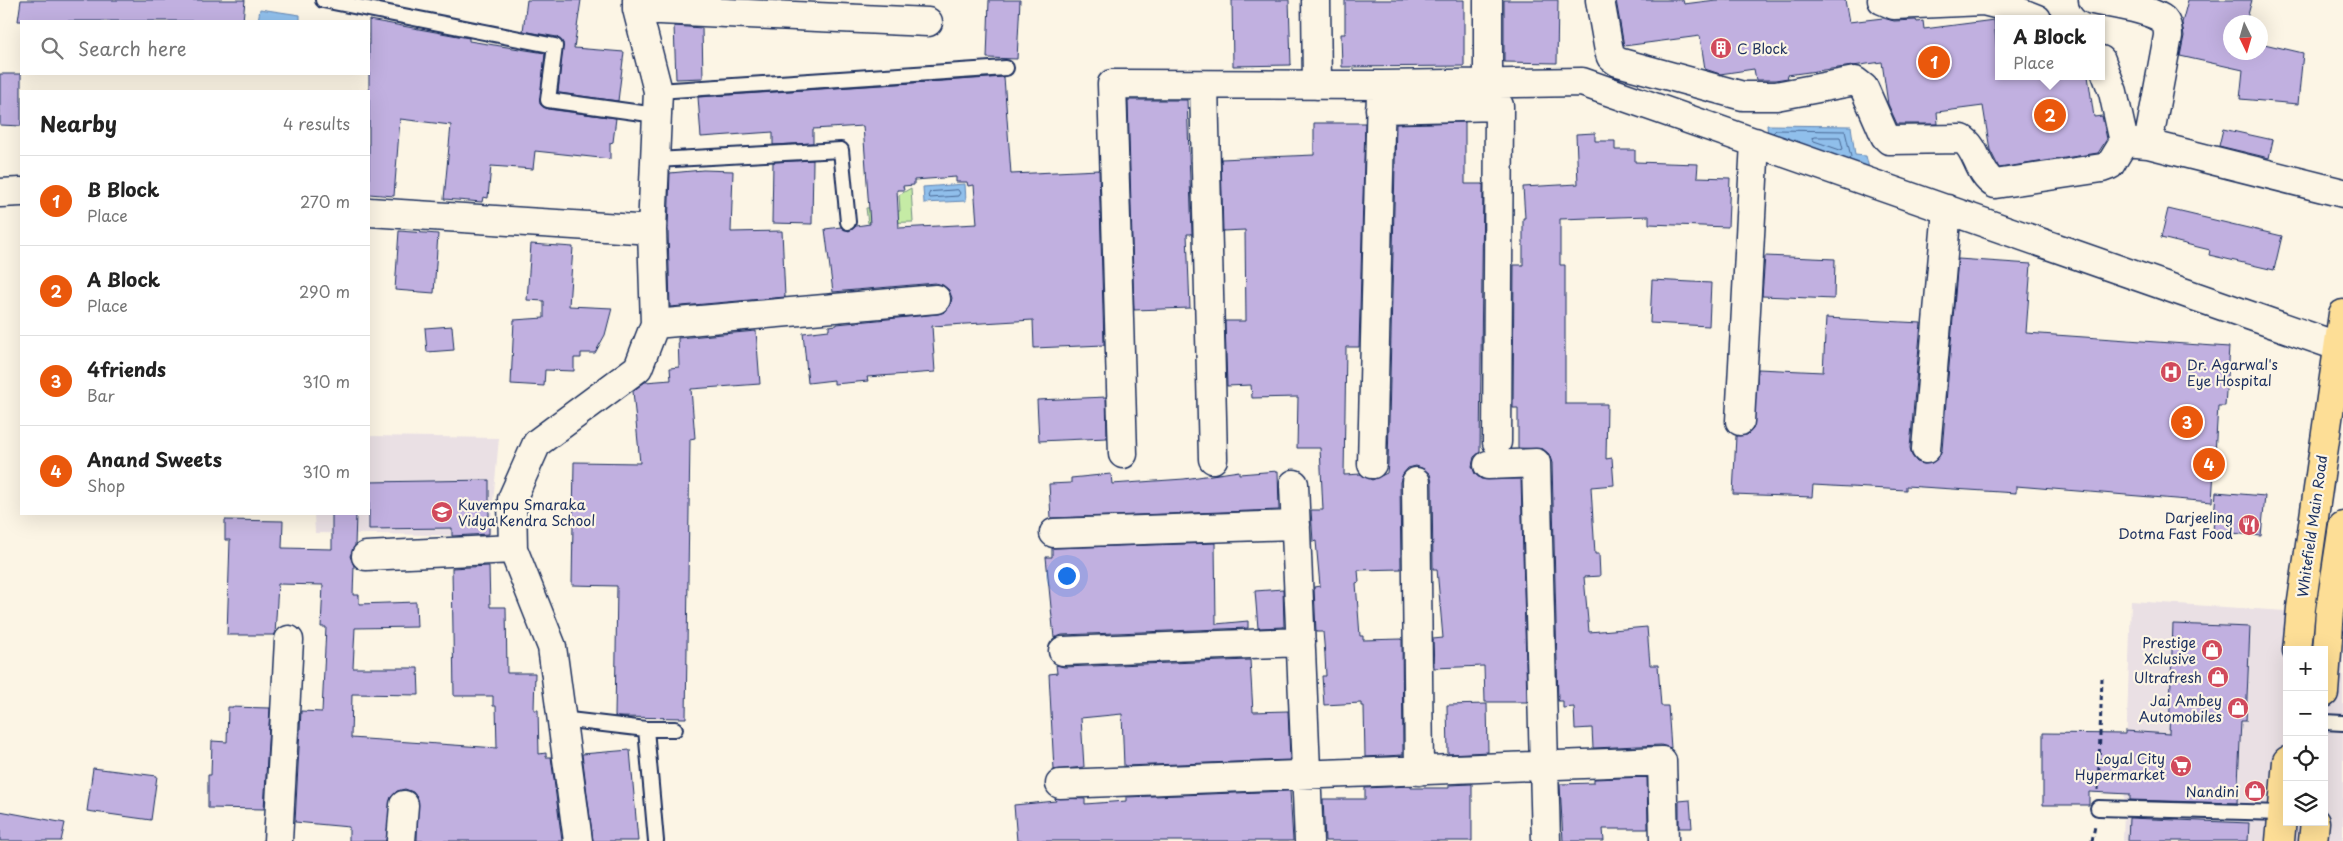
<!DOCTYPE html>
<meta charset="utf-8">
<style>
body{margin:0;font-family:"Playpen Sans",sans-serif;background:#f6f6f6;color:#222}
.controls{position:absolute;right:15px;bottom:15px;display:grid;overflow:hidden;border-radius:0px;box-shadow:0 5px 20px #0002}
.controls button{width:45px;height:45px;display:grid;place-items:center;padding:0;border:0;border-bottom:1px solid #e0e0e0;background:#fff;color:#222;font:25px sans-serif}
.compass{position:absolute;left:2223px;top:15px;width:45px;height:45px;border-radius:50%;background:#fff;box-shadow:0 5px 20px #0002;rotate:175deg}
.you{position:absolute;left:1066px;top:575px;width:18px;height:18px;margin:-12px;border:4px solid #fff;border-radius:50%;background:#1a73e8;box-shadow:0 0 0 8px #1a73e833}
.badge{display:grid;place-items:center;width:32px;height:32px;border-radius:50%;background:#ea580c;color:#fff;font-size:16px;font-weight:700}
.pin{position:absolute;translate:-50% -50%;border:2px solid #fff;box-shadow:0 1px 5px #0006}
.popup{position:absolute;left:1995px;top:15px;width:110px;height:65px;box-sizing:border-box;display:grid;place-content:center;border-radius:0px;background:#fff;filter:drop-shadow(0 1px 4px #0005);font-size:16px;white-space:nowrap;color:#767676}
.popup b{font-size:19px;color:#222}
.popup::after{content:'';position:absolute;left:50%;top:100%;margin-left:-10px;border:10px solid transparent;border-top-color:#fff}
.list{margin:0;padding:0;list-style:none}
h2{display:flex;justify-content:space-between;align-items:center;height:65px;margin:0;padding:0 20px;font-size:21px}
h2 small{font-size:16px;font-weight:400;color:#767676}
.list li{display:grid;grid-template-columns:32px 1fr auto;gap:15px;align-items:center;box-sizing:border-box;height:90px;padding:0 20px;border-top:1px solid #e0e0e0}
.list b{display:block;font-size:19px;white-space:nowrap}
.list p{margin:0;font-size:16px;white-space:nowrap;color:#767676}
.list em{font-size:16px;font-style:normal;color:#767676}
.icon{flex:none;width:28px;height:28px;fill:none;stroke:currentColor;stroke-width:2;stroke-linecap:round;stroke-linejoin:round}
.map{position:relative;flex:none;width:2343px;height:841px;overflow:hidden}
.search{position:absolute;background:#fff;box-shadow:0 5px 20px #0002;left:20px;top:20px;width:350px;height:55px;display:flex;align-items:center;gap:12px;box-sizing:border-box;padding:0 18px;border-radius:0px;color:#767676;font-size:19px}
.panel{position:absolute;background:#fff;box-shadow:0 5px 20px #0002;left:20px;top:90px;width:350px;height:425px;border-radius:0px}
.map>svg:first-child{display:block}
.built{fill:#eae0e4;fill-rule:evenodd}
.green{fill:#c5eba5;stroke:#708d82}
.water{fill:#90bfeb;stroke:#6185b3}
.lines{fill:none;stroke-linecap:round;stroke-linejoin:round}
.shore{stroke:#4a6996;stroke-width:1}
.building{fill:#c1b0e0;stroke:#1b2f5e;fill-rule:evenodd}
.service-casing{stroke:#1b2f5e;stroke-width:18}
.minor-casing{stroke:#1b2f5e;stroke-width:31}
.primary-casing{stroke:#1b2f5e;stroke-width:31}
.path{stroke:#1b2f5e;stroke-width:3;stroke-dasharray:5 4;stroke-linecap:butt}
.service{stroke:#fcf5e5;stroke-width:14}
.minor{stroke:#fcf5e5;stroke-width:28}
.primary{stroke:#fdde96;stroke-width:28}
.labels{text-anchor:middle;dominant-baseline:central;stroke-width:4.5;stroke-linejoin:round;paint-order:stroke}
.poi-label{font-size:14px;fill:#1b2f5e;stroke:#fcf5e5;text-anchor:end}
.street-label{font-size:14px;fill:#1b2f5e;stroke:#fcf5e5}
</style>
<div class="map">
<svg width="2343" height="841" viewBox="0 0 2343 841">
<rect width="100%" height="100%" fill="#fcf5e5"/>
<filter id="ink" filterUnits="userSpaceOnUse"><feTurbulence type="fractalNoise" baseFrequency=".02" numOctaves="2"/><feDisplacementMap in="SourceGraphic" scale="10" xChannelSelector="R" yChannelSelector="G"/><feConvolveMatrix kernelMatrix="1 2 1 2 8 2 1 2 1" color-interpolation-filters="sRGB"/></filter>
<g filter="url(#ink)">
<path class="built" d="M369 436 499 438 490 536 315 533 314 514H369Z
M2131 601 2302 612 2343 618V841H2123ZM2287 650H2324V822H2287Z"/>
<path class="green" d="M911 188 913 222 868 223 866 208 883 207V211H900L899 195Z"/>
<path class="water" d="M260 9 300 15V21H258Z
M1767 125 1851 126 1855 155 1866 156 1870 172 1768 138Z
M965 184 966 201 924 203 923 187Z"/>
<g class="lines">
<path class="shore" d="M1773 133 1776 130 1845 131 1851 157 1849 159
M1815 137H1840L1843 149 1840 150 1814 141 1812 138Z
M958 190 960 193 958 196 930 198 928 196 930 192Z"/>
</g>
<path class="building" d="M21 0H245L243 21H18Z
M527 0H581L574 48 624 52 618 101 558 93 563 43 557 37 523 31Z
M989 0H1020L1017 59 987 58Z
M1232 0H1289L1291 65 1233 66Z
M1345 0H1464V66L1342 67 1341 34H1345Z
M1504 0H1558L1557 63 1504 62Z
M1616 0H1683L1684 4 1716 0H1845L1849 22 1883 18 1894 21 1916 20 1917 22 1923 21 1924 29 1994 20 1999 76H2088L2094 117 2102 116 2107 139 2098 153 1999 168 1990 150 1983 106 1937 112 1938 124H1897L1888 104 1882 62 1787 75 1788 78 1775 80H1756L1754 69 1720 74 1705 69 1700 36 1624 46Z
M2188 0H2252L2246 22H2230V52H2260V43L2303 53 2298 104 2240 99 2243 70 2180 56 2184 36 2182 23Z
M369 20 469 38V41L545 53 540 104 547 109 616 118 613 142 610 143V159L535 151 533 169 491 166 488 198 483 197 482 202 444 199 451 125 400 119 394 196 369 194Z
M674 26 702 28 703 78 676 79Z
M0 74H21V126L0 125Z
M1004 77 1011 174 1099 170 1104 345 1034 348 1033 320 932 326 935 372 867 377 868 381 834 384V380L808 383 803 333 829 330V326L837 325V324L938 314 945 312 950 306 952 298 949 290 943 285 935 283 833 292 825 229 841 227 849 231 856 226 870 224 863 126 813 129V143L773 145V132L701 137 698 97ZM956 177V182H967L968 186 974 185 977 224 899 228 897 190H904L903 186 914 185V180Z
M1128 100H1187L1192 234H1187L1190 308 1134 310Z
M1465 122V184H1483L1480 452 1474 457 1472 466 1475 474 1481 479H1521L1527 702H1485L1484 666 1434 668 1433 639 1443 638 1437 569H1433L1432 482 1430 474 1424 469 1416 466 1408 468 1403 474 1400 482 1401 569 1358 570 1359 582 1356 583 1360 636H1363V640L1402 639 1403 755 1365 757 1364 706H1361V703L1324 705 1322 676H1326L1325 655 1323 632H1316L1314 587 1320 586 1316 541 1313 542 1311 510H1323L1320 448H1297L1298 397 1252 398 1251 385 1227 386 1225 321H1246L1245 230 1223 231 1221 159 1314 155V123H1365L1359 347H1346L1344 475 1361 474 1372 480 1387 473 1388 464 1396 124Z
M2223 129 2273 140 2269 158 2219 146Z
M1595 133V141H1615V150H1635V162L1698 164 1697 177 1730 178 1728 227 1649 224V216L1560 219V265H1565V404H1607L1606 459 1612 458 1614 485 1591 487 1595 554H1599L1600 576 1584 577 1589 632 1647 627 1650 665H1658L1661 706H1668L1671 748 1661 745 1593 748 1592 728 1575 729 1574 707 1563 708V701H1558L1552 463 1549 454 1543 449 1518 448V408H1513L1514 265H1523V218H1525L1523 187 1578 184 1576 134Z
M813 160 812 224 772 223 773 162Z
M703 170 733 171 731 232 782 231 785 297 670 307 668 230 670 173Z
M2168 209 2282 236 2274 270 2209 255 2210 250 2161 238Z
M399 231 438 234 434 293 395 290Z
M531 244 573 247 569 306 612 308 605 335 595 353H581V358H574V371L545 370 544 386 511 384 514 320 544 318V301L527 300Z
M1765 256 1835 259 1834 299 1762 296Z
M1958 259 2031 264 2026 333 2229 347 2225 406H2218L2212 502 2016 486V493L1906 486V490L1813 485 1812 497 1733 494 1736 436 1747 435 1753 429 1758 369 1823 372 1826 318 1921 323 1910 448 1912 456 1917 462 1924 464 1932 463 1938 458 1942 450Z
M1652 280 1711 283 1709 326 1650 323Z
M452 326 454 350 427 352 425 328Z
M756 331 760 384 691 389 695 438 690 439 686 718 615 717 617 586 572 585 574 462 640 463 633 391 645 382 671 380 670 368 679 367 678 338Z
M1106 397 1107 438 1039 441 1037 400Z
M1239 471V474L1278 471 1279 510 1051 518 1049 484 1071 483V478L1111 474 1112 484 1184 479Z
M489 480V534L452 536V528L369 529V482Z
M2216 492 2265 496 2261 536 2213 531Z
M332 514H356L355 546 350 556 354 566 353 595H359V604L416 602 417 627 355 628 353 668H418L419 695 352 694 351 738 497 748 496 706H493V696H454L452 568 489 566 490 607H506L507 673H535L534 710H538L539 754 546 753V757H551L562 841H417L418 799 413 792 405 789 397 791 391 797 386 841H349V827L295 822 301 711 322 712 326 627H321L323 585 278 584 275 635H227L230 540H225V520L283 521 282 548 332 549Z
M1215 543 1216 624 1248 621V628L1062 635 1054 638 1046 557H1052V548Z
M1283 589 1284 627 1258 628 1255 591Z
M2173 624 2250 627 2246 721H2241L2237 803 2130 800V794L2089 792V805H2043V733L2125 734V731L2169 734Z
M1250 660 1253 712 1288 711 1290 760 1124 766 1122 714 1081 718 1084 767 1054 770 1049 674 1057 673 1056 665 1064 667Z
M1487 704 1488 752 1448 754 1447 705Z
M228 707 270 708 264 809 208 808V775H211L212 741 227 742Z
M630 750 638 841H593L582 754Z
M93 768 157 776 151 820 87 811Z
M1647 777 1648 829H1603L1604 841H1563L1560 784 1594 783V779Z
M1472 784V841H1325L1323 799H1365V788L1411 786V788H1449V785Z
M1290 791 1293 841H1017L1014 805 1056 801 1055 798 1085 799V804L1126 801V797Z
M1690 800 1692 828H1679V801Z
M0 811 65 823 61 841H0Z
M2129 818 2249 823 2248 841H2128Z"/>
<g class="lines">
<g class="service-casing">
<path id="service" d="M323 0 555 46 548 100 656 115
M658 91 1006 68
M656 160 841 150 848 222
M561 719 646 729H675
M2324 722 2343 723
M646 729 656 841
M2098 808 2282 813"/>
</g>
<g class="minor-casing">
<path id="minor" d="M1316 0 1317 85
M1600 0 1609 51 1611 57 1618 62 1743 96H1776L1855 81 1864 88 1885 136 1889 140 1962 139C1978 148 1977 174 1995 184L2102 168 2110 165 2124 142 2148 144 2343 193
M1882 0 1894 5 1983 1 2007 7 2037 19
M2093 0C2112 4 2146 8 2161 18 2167 22 2168 29 2168 36L2148 144
M637 9 928 22
M2101 60 2113 92 2124 142
M1488 84V0
M1204 85 1213 459
M1380 109 1499 106 1497 442
M0 193 21 192
M369 212 652 230
M655 324 936 299
M1740 421 1755 142
M1926 449 1947 209
M1123 454 1112 84 1381 85 1582 82 2337 346
M1372 464 1381 91
M1488 465 1536 463 1546 841
M1416 482 1419 771
M1294 484 1309 841
M1054 533 1296 525
M366 556 513 549
M1063 651 1301 642
M1060 784 1662 761 1664 841
M278 841 289 640
M401 841 404 805
M578 841 552 647 513 549 512 499 537 443 638 368 655 324 652 230 658 91 637 9V0"/>
</g>
<g class="primary-casing">
<path id="primary" d="M2297 650 2301 608 2343 314
M2324 693 2330 611 2343 526
M2280 841 2287 761
M2313 841 2315 822"/>
</g>
<path class="path" d="M2098 790 2102 678
M2092 841 2095 826"/>
<use href="#service" class="service"/>
<use href="#minor" class="minor"/>
<use href="#primary" class="primary"/>
</g>
</g>
<defs>
<g id="building-disc" transform="scale(1.125)"><circle r="9.5" fill="#d1495b" stroke="#fcf5e5"/><path d="M-4-6H4V6H1V3H-1V6H-4ZM-2.5-4.3h1.7v1.8h-1.7ZM.8-4.3h1.7v1.8H.8ZM-2.5-1h1.7V.8h-1.7ZM.8-1h1.7V.8H.8Z" fill="#fff"/></g>
<g id="hospital-disc" transform="scale(1.125)"><circle r="9.5" fill="#d1495b" stroke="#fcf5e5"/><path d="M-5-5h3v3.5h4V-5h3V5h-3V1.5h-4V5h-3Z" fill="#fff"/></g>
<g id="school-disc" transform="scale(1.125)"><circle r="9.5" fill="#d1495b" stroke="#fcf5e5"/><path d="M0-5L7-2L0 1L-7-2ZM-4 1L0 2.5L4 1V4Q0 6-4 4Z" fill="#fff"/></g>
<g id="restaurant-disc" transform="scale(1.125)"><circle r="9.5" fill="#d1495b" stroke="#fcf5e5"/><path d="M-5-6h1v4h1v-4h1v4h1v-4h1v5L-1.5 .5V6h-2V.5L-5-1ZM5-6V6H3V1.5H1.5Q1.5-4 5-6Z" fill="#fff"/></g>
<g id="shop-disc" transform="scale(1.125)"><circle r="9.5" fill="#d1495b" stroke="#fcf5e5"/><path d="M-5-2.5h2.3a2.7 3.5 0 0 1 5.4 0H5L5.5 6h-11ZM-1.5-2.5h3a1.5 2.3 0 0 0-3 0Z" fill="#fff"/></g>
<g id="supermarket-disc" transform="scale(1.125)"><circle r="9.5" fill="#d1495b" stroke="#fcf5e5"/><path d="M-6-5.5h2.5l.6 2H6L4.5 2H-2.5L-4.4-4H-6ZM-1.5 3.2a1.3 1.3 0 1 0 .1 0ZM3 3.2a1.3 1.3 0 1 0 .1 0Z" fill="#fff"/></g>
</defs>
<g fill-rule="evenodd">
<use href="#building-disc" x="1721" y="48"/>
<use href="#hospital-disc" x="2171" y="372"/>
<use href="#school-disc" x="442" y="512"/>
<use href="#restaurant-disc" x="2249" y="525"/>
<use href="#shop-disc" x="2212" y="650"/>
<use href="#shop-disc" x="2218" y="677"/>
<use href="#shop-disc" x="2238" y="708"/>
<use href="#supermarket-disc" x="2181" y="766"/>
<use href="#shop-disc" x="2255" y="791"/>
</g>
<g class="labels">
<g class="poi-label">
<text x="1737" y="48" text-anchor="start">C Block</text>
<text x="2187" y="364" text-anchor="start">Dr. Agarwal's<tspan x="2187" dy="16">Eye Hospital</tspan></text>
<text x="458" y="504" text-anchor="start">Kuvempu Smaraka<tspan x="458" dy="16">Vidya Kendra School</tspan></text>
<text x="2233" y="517">Darjeeling<tspan x="2233" dy="16">Dotma Fast Food</tspan></text>
<text x="2196" y="642">Prestige<tspan x="2196" dy="16">Xclusive</tspan></text>
<text x="2202" y="677">Ultrafresh</text>
<text x="2222" y="700">Jai Ambey<tspan x="2222" dy="16">Automobiles</tspan></text>
<text x="2165" y="758">Loyal City<tspan x="2165" dy="16">Hypermarket</tspan></text>
<text x="2239" y="791">Nandini</text>
</g>
<g class="street-label">
<text transform="translate(2312 526) rotate(-82)">Whitefield Main Road</text>
</g>
</g>
</svg>
<div class="controls">
<button>+</button>
<button>−</button>
<button><svg class="icon" aria-label="locate" viewBox="0 0 24 24"><circle cx="12" cy="12" r="6"/><path d="M12 2v4M12 18v4M2 12h4M18 12h4"/></svg></button>
<button><svg class="icon" aria-label="layers" viewBox="0 0 24 24"><path d="M12 4l9 5-9 5-9-5zM3 14l9 5 9-5"/></svg></button>
</div>
<svg class="compass" viewBox="-18 -18 36 36"><path d="M0-13l5 13h-10z" fill="#e53935"/><path d="M0 13l5-13h-10z" fill="#767676"/></svg>
<div class="you"></div>
<div class="pin badge" style="left:1934px;top:62px">1</div>
<div class="pin badge" style="left:2050px;top:115px">2</div>
<div class="popup"><b>A Block</b>Place</div>
<div class="pin badge" style="left:2187px;top:422px">3</div>
<div class="pin badge" style="left:2209px;top:464px">4</div>
<div class="search"><svg class="icon" aria-label="search" viewBox="0 0 24 24"><circle cx="10" cy="10" r="6"/><path d="M15 15l6 6"/></svg>Search here</div>
<section class="panel">
<h2>Nearby<small>4 results</small></h2>
<ul class="list">
<li><span class="badge">1</span><div><b>B Block</b><p>Place</p></div><em>270 m</em></li>
<li><span class="badge">2</span><div><b>A Block</b><p>Place</p></div><em>290 m</em></li>
<li><span class="badge">3</span><div><b>4friends</b><p>Bar</p></div><em>310 m</em></li>
<li><span class="badge">4</span><div><b>Anand Sweets</b><p>Shop</p></div><em>310 m</em></li>
</ul>
</section>
</div>
